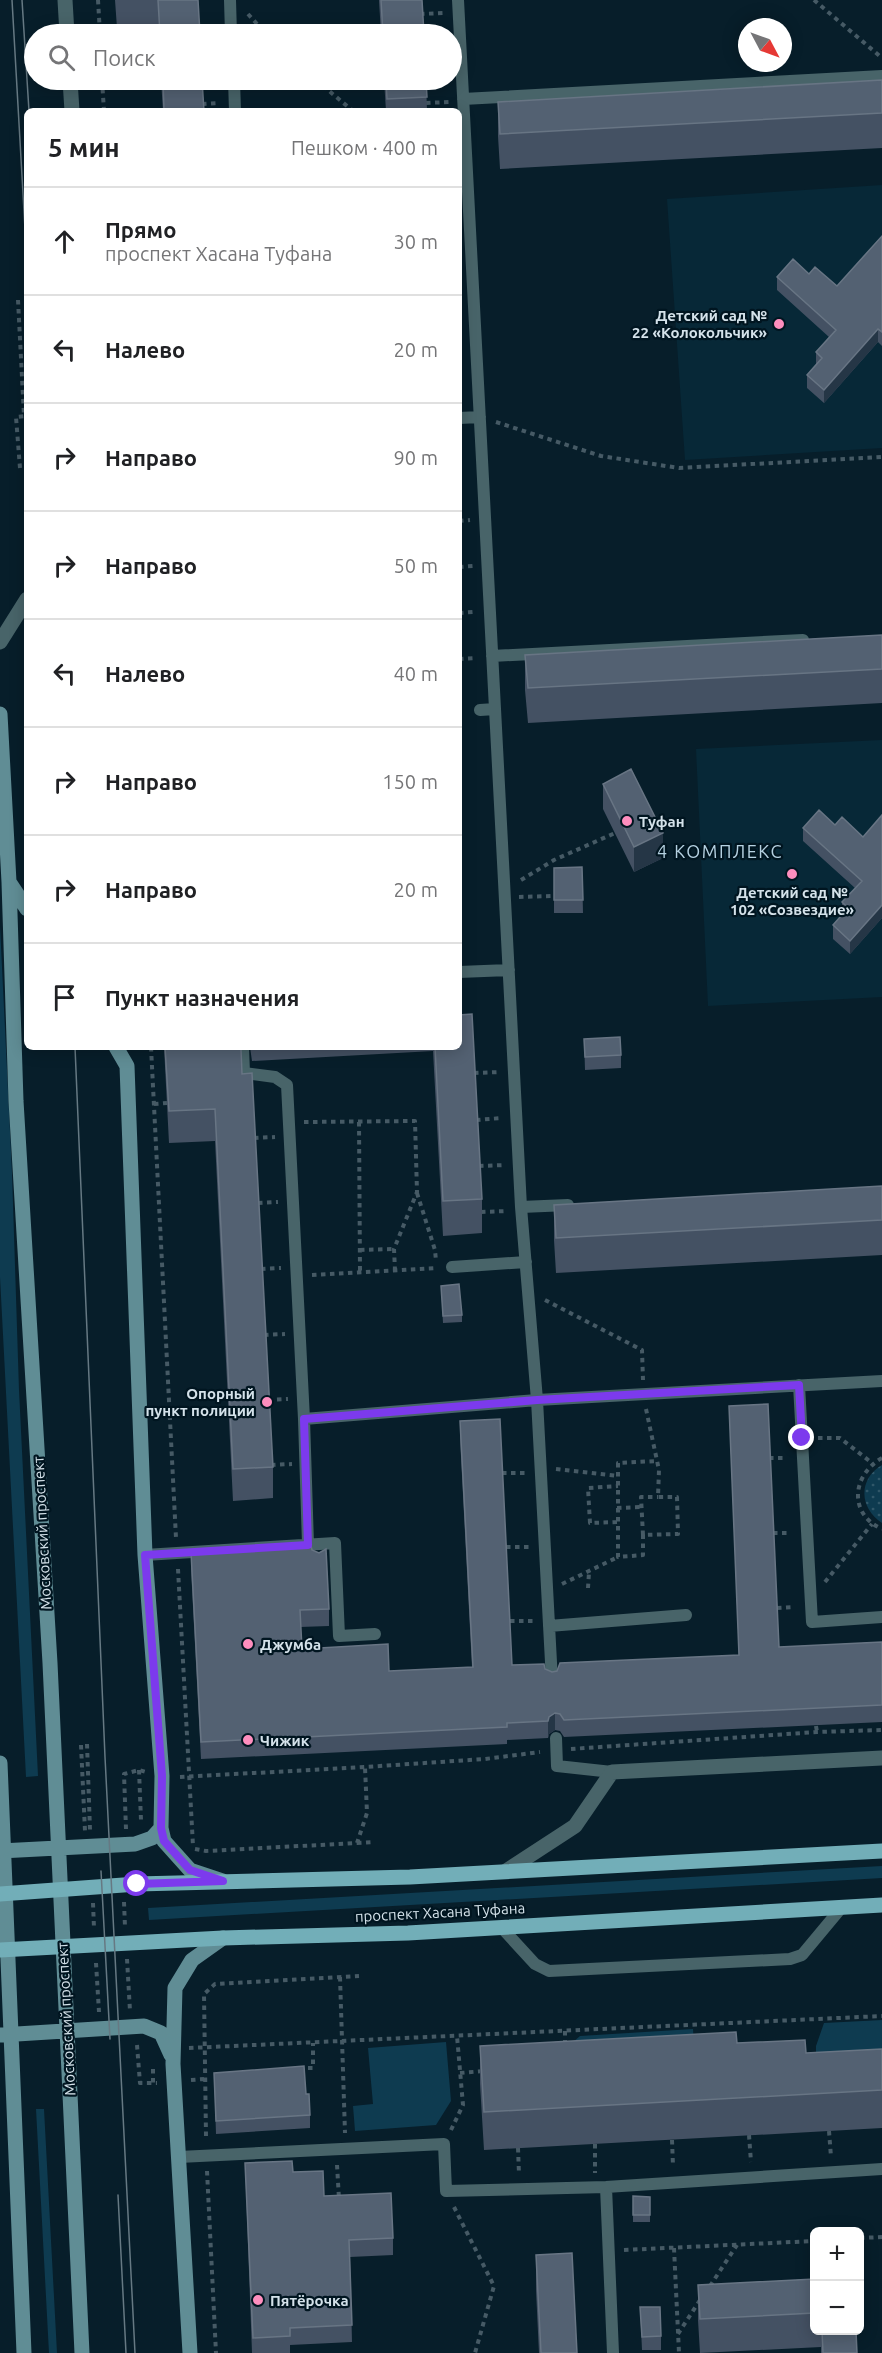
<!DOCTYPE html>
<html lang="ru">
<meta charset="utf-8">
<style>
body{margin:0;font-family:Ubuntu,sans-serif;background:#f6f6f6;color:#202124}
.controls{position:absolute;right:18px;bottom:18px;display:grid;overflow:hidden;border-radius:9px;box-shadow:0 3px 15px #0003}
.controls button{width:54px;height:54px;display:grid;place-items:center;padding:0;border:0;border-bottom:2px solid #e0e0e0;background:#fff;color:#202124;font:30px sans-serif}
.compass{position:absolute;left:738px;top:18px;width:54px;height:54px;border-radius:50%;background:#fff;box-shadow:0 3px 15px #0003;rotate:131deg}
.stop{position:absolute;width:18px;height:18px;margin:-14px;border:4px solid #7c3aed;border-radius:50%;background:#fff}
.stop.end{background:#7c3aed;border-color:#fff;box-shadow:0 2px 6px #0008}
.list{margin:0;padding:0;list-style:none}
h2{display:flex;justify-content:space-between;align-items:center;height:78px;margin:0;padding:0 24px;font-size:26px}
h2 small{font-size:20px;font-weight:400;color:#757577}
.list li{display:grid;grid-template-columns:39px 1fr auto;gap:18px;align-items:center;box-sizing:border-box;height:108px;padding:0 24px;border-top:2px solid #e0e0e0}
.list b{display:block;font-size:22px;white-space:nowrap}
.list p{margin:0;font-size:20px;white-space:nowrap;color:#757577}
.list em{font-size:20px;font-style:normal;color:#757577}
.icon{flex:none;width:33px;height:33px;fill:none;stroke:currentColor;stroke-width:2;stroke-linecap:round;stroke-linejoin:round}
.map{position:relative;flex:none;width:882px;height:2353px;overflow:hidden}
.search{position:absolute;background:#fff;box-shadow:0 3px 15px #0003;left:24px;top:24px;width:438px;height:66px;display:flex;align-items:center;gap:15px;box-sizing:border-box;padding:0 21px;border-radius:33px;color:#757577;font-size:22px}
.panel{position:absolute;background:#fff;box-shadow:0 3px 15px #0003;left:24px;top:108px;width:438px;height:942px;border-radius:9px}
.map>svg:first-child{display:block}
.built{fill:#072837}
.green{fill:#0e3b50}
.park{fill:url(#park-dots)}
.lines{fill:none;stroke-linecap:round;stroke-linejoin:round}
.path{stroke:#465a65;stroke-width:4;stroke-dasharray:4.5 4.5;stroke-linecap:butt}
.lane{stroke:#486469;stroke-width:12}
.street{stroke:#486469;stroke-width:15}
.secondary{stroke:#608d95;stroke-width:15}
.primary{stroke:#72aeb8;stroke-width:15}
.tram{stroke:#667983;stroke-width:1.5}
.wall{fill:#445163}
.shaded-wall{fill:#253646}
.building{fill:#536172;stroke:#687584;stroke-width:1.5}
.route{stroke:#7c3aed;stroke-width:8}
.poi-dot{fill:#fe8ebe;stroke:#001520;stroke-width:2}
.labels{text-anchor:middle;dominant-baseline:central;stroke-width:4.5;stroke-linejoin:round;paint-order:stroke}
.poi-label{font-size:15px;font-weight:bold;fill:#d4e2ea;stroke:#001520;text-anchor:start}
.street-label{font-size:15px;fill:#d4e2ea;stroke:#001520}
.quarter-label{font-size:18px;letter-spacing:1.5px;fill:#b5d1e1;stroke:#001520}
</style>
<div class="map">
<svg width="882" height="2353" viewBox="0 0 882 2353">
<defs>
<pattern id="park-dots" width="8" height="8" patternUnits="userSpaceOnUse" patternTransform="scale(1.5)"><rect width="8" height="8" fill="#0e3b50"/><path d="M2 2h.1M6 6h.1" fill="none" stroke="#305769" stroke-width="1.8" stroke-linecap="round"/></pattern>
</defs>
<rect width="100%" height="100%" fill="#071e2a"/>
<path class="built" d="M882 185V448L685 460 667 199Z
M882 740V997L708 1006 696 749Z"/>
<path class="green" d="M0 926 12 1173 19 1390 38 1776 26 1777 0 1277Z
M882 1866V1878L149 1920 148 1908Z
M882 2020V2059L816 2062V2046L824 2023Z
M693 2029 694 2045 573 2042 580 2036Z
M446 2042 451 2101 436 2125 355 2131 353 2106 373 2104 368 2048Z
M36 2109H44L57 2353H49Z"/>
<path class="park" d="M882 1465V1523C859 1508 858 1479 882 1465Z"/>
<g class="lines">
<path class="path" d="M98 0 100 34
M814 0 882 58
M248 14 266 34
M420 14 444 13
M102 80 104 111
M316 80 353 111
M426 103 449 102
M202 104 219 103
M18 300 24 416
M496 422 601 456 679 468 882 457
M20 468 16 417 27 416
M459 521 470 520
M459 567 473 566
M459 613 473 612
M459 659 476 658
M521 880 554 860 615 833
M519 897 554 896
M151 1047 176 1538
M474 1073 500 1072
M154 1104 167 1103
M476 1120 502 1118
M304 1122 415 1121 417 1192 394 1249 395 1270
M359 1122 360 1272
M254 1138 275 1137
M479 1166 505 1165
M417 1193 435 1250 436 1261
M258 1203 278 1202
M481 1212 507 1211
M360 1250 394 1249
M261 1269 281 1268
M312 1275 436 1268
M545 1300 642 1350 643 1380
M264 1335 285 1334
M268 1400 288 1399
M646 1409 659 1470 658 1497H677L678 1534 643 1535V1555L618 1557V1463L657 1461
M818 1438H840L872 1463
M769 1458H787
M882 1458C852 1475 848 1514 882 1529
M271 1465 292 1464
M556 1469 618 1476
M502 1473H525
M617 1508 642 1507
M617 1522 590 1523 588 1488 618 1486
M773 1533H791
M643 1535 641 1497H658
M506 1547H529
M178 1569 193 1846
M825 1582 872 1524
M562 1584 618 1557
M588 1588 589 1572
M777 1608 794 1607
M510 1621H533
M816 1726 817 1732
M87 1744 90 1830
M81 1745 85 1831
M571 1749 817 1732 882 1730
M139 1770 141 1820
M180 1777 365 1767 485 1759 540 1752
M126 1829 124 1774 139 1770 146 1772
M357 1843 373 1842
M195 1849 206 1851 357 1843 367 1813 365 1767
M124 1902 125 1927
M93 1903 94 1928
M127 1959 130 2011
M96 1963 99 2012
M340 1977 345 2133
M565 2031V2045
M137 2045 140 2083H157
M189 2048 882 2016
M299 2068H313V2043
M153 2069V2084
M460 2073 484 2071
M191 2080 204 2079
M451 2130 463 2105 457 2036
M829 2131 831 2157
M749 2135 751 2162
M206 2136 204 1994 215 1984 359 1976
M672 2140 673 2166
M595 2144V2173
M518 2148 519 2174
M337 2165 339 2199
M207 2171 216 2353
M454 2207 494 2286 475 2353
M860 2238 882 2237
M674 2248 679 2353
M624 2250 814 2241
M710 2286 737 2245
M678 2334 700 2300"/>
<path class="lane" d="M230 0 231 34
M458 0 521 1207 537 1400 552 1681
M234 80 235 111
M463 99 882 76
M459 418 480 417
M492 656 803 640
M480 710 495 709
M459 972 509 970
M243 1047 244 1073 275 1077 287 1085 304 1419 537 1400 882 1381
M521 1207 568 1205
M452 1267 526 1262
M799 1385 812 1622 882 1617
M304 1419 308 1544
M145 1555 335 1543 339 1636 375 1634
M549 1626 686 1615
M556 1738 557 1766 612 1772
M502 1928 535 1964 549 1971 790 1959 802 1955 842 1907
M179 2157 444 2144 446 2191 606 2187 882 2169
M606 2187 613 2353"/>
<path class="street" d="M65 0 67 34
M70 80 72 111
M0 642 27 599
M506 1871 575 1826 612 1772 882 1758"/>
<path class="secondary" d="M0 714 9 882 16 1101 50 1663 82 2353
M9 882 27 909
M116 1047 127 1066 145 1555 162 1776 161 1828 164 1841 190 1870 223 1881
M0 1763 24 2353
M0 1851 135 1844 152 1838 161 1828
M1 2035 144 2026 161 2033 171 2055
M190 2353 173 2064 175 1988 192 1960 223 1938"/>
<path class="primary" d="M0 1894 137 1884 410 1877 882 1851
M0 1950 223 1938 408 1933 882 1905"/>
<path class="tram" d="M12 0 27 264
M22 0 29 111
M75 1047 105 1757 135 2353
M101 1871 110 2039
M118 2195 126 2353"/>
</g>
<path class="wall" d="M115 0H198L200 34H159L158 26 117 28Z
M379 0H422L424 34H381Z
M161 80H202L204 111H163Z
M384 80H426L427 111H386Z
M882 80V148L500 169 498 136V102Z
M882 236V346L878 342 824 403 807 388V375L816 365V352L829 337 777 290V277L809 274 837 286Z
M882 635V703L528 723 525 690V655Z
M603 784 663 858 634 872 603 809Z
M882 815V918L850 954 833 939V925L842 915V902L855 888 803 841V828L835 825 863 837Z
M582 867 583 913H554V868Z
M584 1039 621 1055V1068L585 1070Z
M164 1047H239L273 1467V1498L233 1501 215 1141 169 1143Z
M250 1047H459L482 1199V1233L443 1236 433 1051 252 1061Z
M882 1186V1255L556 1273 554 1240V1205Z
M441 1286 462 1315V1322L443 1323Z
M729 1406 779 1647 882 1642V1722L564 1737 560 1731 555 1730 549 1734 548 1738 507 1740V1744L201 1759 191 1569V1552L329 1609V1626L300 1627 302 1649 389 1671 472 1667 460 1438V1421L512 1665 545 1669 552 1672 739 1655Z
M737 2043 806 2053 882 2049V2128L484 2150 480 2084V2046Z
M214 2073 306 2094 310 2115V2128L216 2134Z
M245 2163 293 2172 324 2196 393 2238V2255L350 2257 352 2342 290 2345V2353H252Z
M633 2196 650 2197V2222H633Z
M536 2255 577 2353H539L536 2290Z
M814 2279V2331H856L857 2353H821V2347L700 2353 698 2320V2285Z
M640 2307 661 2336V2350H642Z"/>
<path class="shaded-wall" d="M878 329V342L824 403V390Z
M663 833V858L634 872V847Z
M882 905V918L850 954V941Z
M555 1713V1730L549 1734 548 1738V1721L549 1717Z"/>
<path class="building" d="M158 0H198L200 34H160Z
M381 0H422L424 34H383Z
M163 80H202L204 111H164Z
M386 80H426L427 97 387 99Z
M882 80V113L500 134 498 102Z
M882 236V332L878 329 824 390 807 375 822 358 816 352 836 330 777 277 793 259 809 274 815 267 837 286Z
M882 635V669L528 688 525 655Z
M631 769 663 833 634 847 603 784Z
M819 810 835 825 842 817 863 837 882 815V905L850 941 833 925 848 908 842 902 862 881 803 828Z
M582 867 583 900H554V868Z
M472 1014 482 1199 443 1201 435 1047H459V1015Z
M620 1037 621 1055 585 1057 584 1039Z
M165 1047H239L241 1049 242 1074 252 1073 273 1467 233 1469 215 1109 169 1111Z
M882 1186V1220L556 1238 554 1205Z
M459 1284 462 1315 443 1316 441 1286Z
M768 1404 779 1647 882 1642V1705L564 1720 560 1714 555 1713 549 1717 548 1721 507 1723V1727L201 1742 191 1552 311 1546 312 1550 319 1553 326 1549 329 1609 300 1610 302 1649 388 1644 389 1671 473 1667 460 1421 500 1419 512 1665 544 1664 545 1669 552 1672 557 1671 560 1663 739 1655 729 1406Z
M736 2032 737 2043 805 2040 806 2053 882 2049V2090L484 2112 480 2046Z
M304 2066 306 2094H309L310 2115 216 2121 214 2073Z
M292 2161 293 2172 323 2171 324 2196 391 2193 393 2238 349 2240 352 2325 290 2328V2336L253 2338 245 2163Z
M633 2196 650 2197V2215H633Z
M572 2253 577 2353H541L536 2255Z
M814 2279V2313L700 2319 698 2285Z
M640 2307H660L661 2336 642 2337Z
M822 2331H856L857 2353H823Z"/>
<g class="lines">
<path class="route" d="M137 1884 223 1881 190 1870 164 1841 161 1828 162 1776 145 1555 308 1545 304 1419 537 1400 799 1385 802 1438"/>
</g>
<g class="poi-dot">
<circle cx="779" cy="324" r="6"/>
<circle cx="627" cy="821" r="6"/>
<circle cx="792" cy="874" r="6"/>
<circle cx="267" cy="1402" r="6"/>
<circle cx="248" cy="1644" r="6"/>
<circle cx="248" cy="1740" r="6"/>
<circle cx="258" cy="2300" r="6"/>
</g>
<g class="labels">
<g class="poi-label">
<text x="767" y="315" text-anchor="end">Детский сад №<tspan x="767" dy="17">22 «Колокольчик»</tspan></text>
<text x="639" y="821">Туфан</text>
<text x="792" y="892" text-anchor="middle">Детский сад №<tspan x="792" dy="17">102 «Созвездие»</tspan></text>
<text x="255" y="1393" text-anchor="end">Опорный<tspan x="255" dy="17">пункт полиции</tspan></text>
<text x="260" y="1644">Джумба</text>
<text x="260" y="1740">Чижик</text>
<text x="270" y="2300">Пятёрочка</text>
</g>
<g class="street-label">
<text transform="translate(42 1533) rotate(-93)">Московский проспект</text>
<text transform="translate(440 1912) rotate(-3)">проспект Хасана Туфана</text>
<text transform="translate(66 2019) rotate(-93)">Московский проспект</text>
</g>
<g class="quarter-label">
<text x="720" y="851">4 КОМПЛЕКС</text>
</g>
</g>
</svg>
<div class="controls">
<button>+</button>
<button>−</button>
</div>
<svg class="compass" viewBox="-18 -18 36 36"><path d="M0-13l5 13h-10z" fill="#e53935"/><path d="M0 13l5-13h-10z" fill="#757577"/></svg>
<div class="stop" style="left:137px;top:1884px"></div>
<div class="stop end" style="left:802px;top:1438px"></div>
<div class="search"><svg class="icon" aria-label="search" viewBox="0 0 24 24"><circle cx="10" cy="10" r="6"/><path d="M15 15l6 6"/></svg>Поиск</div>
<section class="panel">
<h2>5 мин<small>Пешком · 400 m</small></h2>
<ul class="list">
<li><svg class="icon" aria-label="ahead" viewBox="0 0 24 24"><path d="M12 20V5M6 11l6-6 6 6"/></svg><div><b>Прямо</b><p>проспект Хасана Туфана</p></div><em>30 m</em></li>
<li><svg class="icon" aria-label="left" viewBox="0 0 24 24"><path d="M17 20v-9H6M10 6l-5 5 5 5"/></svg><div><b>Налево</b></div><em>20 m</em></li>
<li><svg class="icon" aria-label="right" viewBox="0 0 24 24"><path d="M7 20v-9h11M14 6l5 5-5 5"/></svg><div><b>Направо</b></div><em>90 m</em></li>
<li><svg class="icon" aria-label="right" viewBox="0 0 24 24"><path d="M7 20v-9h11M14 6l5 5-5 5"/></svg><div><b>Направо</b></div><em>50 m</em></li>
<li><svg class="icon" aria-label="left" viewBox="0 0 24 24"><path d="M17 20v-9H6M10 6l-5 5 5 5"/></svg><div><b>Налево</b></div><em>40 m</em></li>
<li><svg class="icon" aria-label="right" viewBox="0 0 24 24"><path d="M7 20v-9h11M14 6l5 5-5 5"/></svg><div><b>Направо</b></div><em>150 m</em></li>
<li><svg class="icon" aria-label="right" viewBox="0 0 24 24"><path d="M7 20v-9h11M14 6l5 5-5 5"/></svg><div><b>Направо</b></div><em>20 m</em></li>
<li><svg class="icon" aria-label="arrive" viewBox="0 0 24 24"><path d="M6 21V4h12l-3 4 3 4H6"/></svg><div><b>Пункт назначения</b></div></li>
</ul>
</section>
</div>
